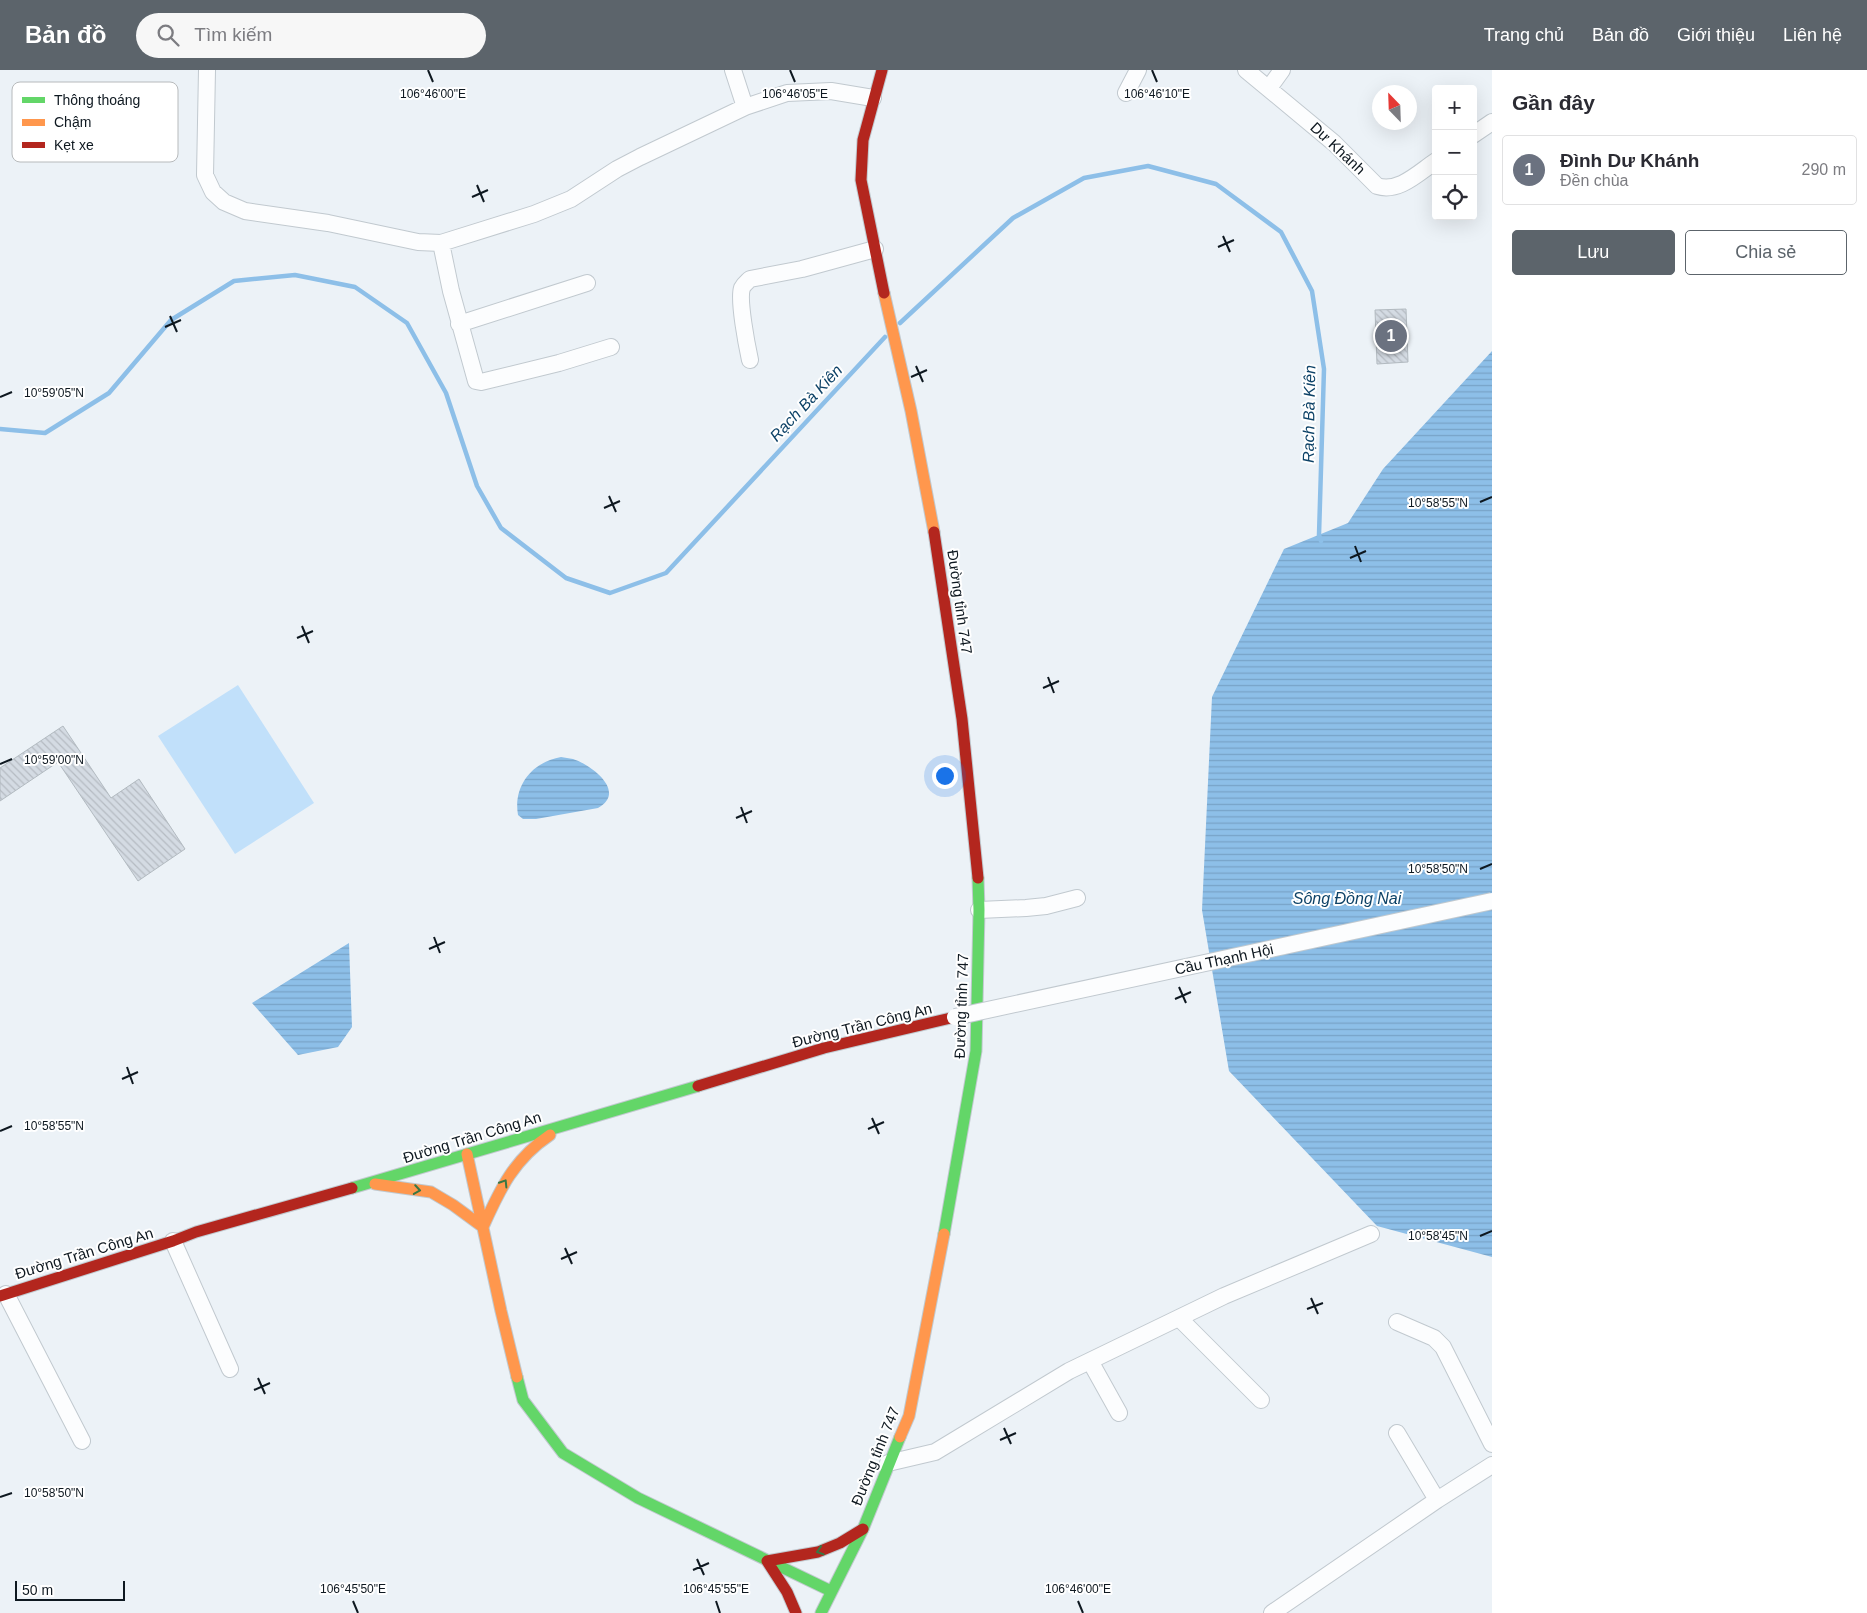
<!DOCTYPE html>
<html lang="vi">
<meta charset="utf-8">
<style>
body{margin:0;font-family:Arial,sans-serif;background:#f7f7f7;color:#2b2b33}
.controls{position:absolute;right:15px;top:15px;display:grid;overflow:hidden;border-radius:5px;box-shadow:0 5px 20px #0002}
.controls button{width:45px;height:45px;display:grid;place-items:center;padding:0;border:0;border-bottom:1px solid #e1e1e2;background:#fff;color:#2b2b33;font:25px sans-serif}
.compass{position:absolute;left:1372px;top:15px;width:45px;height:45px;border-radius:50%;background:#fff;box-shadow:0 5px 20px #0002;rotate:337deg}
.scale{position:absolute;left:15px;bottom:12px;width:110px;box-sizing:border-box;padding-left:5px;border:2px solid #0e1820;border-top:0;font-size:14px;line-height:18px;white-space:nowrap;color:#0e1820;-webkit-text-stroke:4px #fff;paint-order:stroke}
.you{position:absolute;left:944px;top:705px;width:18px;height:18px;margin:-12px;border:4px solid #fff;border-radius:50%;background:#1a73e8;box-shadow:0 0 0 8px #1a73e833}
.badge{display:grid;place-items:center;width:32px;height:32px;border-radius:50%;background:#5c646b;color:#fff;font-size:16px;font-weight:700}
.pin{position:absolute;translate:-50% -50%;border:2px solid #fff;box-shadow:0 1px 5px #0006}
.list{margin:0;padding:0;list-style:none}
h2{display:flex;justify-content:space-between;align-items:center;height:65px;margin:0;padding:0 20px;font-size:21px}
h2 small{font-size:16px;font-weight:400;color:#7c7c81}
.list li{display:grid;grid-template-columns:32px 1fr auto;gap:15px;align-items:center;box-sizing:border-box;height:70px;margin:0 10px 10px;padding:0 10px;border:1px solid #e1e1e2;border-radius:5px}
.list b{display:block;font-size:19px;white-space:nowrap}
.list p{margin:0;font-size:16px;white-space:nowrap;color:#7c7c81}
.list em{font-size:16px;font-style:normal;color:#7c7c81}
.actions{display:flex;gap:10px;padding:15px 20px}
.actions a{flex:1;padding:11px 0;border:1px solid #5c646b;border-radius:5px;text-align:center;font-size:18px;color:#5c646b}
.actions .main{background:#5c646b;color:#fff}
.icon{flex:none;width:28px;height:28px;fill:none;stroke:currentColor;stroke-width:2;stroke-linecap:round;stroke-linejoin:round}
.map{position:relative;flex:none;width:1492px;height:1543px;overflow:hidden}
header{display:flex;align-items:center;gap:30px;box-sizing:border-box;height:70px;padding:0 25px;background:#5c646b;color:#fff}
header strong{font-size:24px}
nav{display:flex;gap:28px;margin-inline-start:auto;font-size:18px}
.search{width:350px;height:45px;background:#f7f7f7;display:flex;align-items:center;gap:12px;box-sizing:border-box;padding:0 18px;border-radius:28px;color:#7c7c81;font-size:19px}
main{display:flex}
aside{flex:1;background:#fff}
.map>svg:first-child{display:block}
.green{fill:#c1e0fa}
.water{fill:url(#water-rules)}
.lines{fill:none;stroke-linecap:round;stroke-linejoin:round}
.stream{stroke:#8dbfe8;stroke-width:4.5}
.building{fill:url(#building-back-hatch);stroke:#b2bac0}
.street-casing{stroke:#c1c9cf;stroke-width:18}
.fast-casing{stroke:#c1c9cf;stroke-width:13}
.slow-casing{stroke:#c1c9cf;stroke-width:13}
.jam-casing{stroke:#c1c9cf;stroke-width:13}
.street{stroke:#fcfdfe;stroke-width:16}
.fast{stroke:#63d668;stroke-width:11}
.slow{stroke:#ff974d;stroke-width:11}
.jam{stroke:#b3261e;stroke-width:11}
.street-bridge-casing{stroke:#c1c9cf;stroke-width:18;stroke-linecap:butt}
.street-bridge{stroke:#fcfdfe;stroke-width:16}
.oneway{stroke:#387744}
.ticks{fill:none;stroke:#0e1820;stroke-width:2}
.labels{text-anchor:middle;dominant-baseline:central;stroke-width:4;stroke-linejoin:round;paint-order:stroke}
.street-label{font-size:15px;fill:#0e1820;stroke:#fff}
.water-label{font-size:16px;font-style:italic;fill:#0d4267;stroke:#fff}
.key{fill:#fff;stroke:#b7babc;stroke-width:1}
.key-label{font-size:14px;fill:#0e1820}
.ticks-label{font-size:12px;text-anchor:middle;fill:#0e1820;stroke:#fff;stroke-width:4;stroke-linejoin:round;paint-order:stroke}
</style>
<header>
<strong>Bản đồ</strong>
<div class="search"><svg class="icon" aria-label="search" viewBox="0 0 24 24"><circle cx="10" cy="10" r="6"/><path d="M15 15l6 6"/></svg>Tìm kiếm</div>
<nav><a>Trang chủ</a><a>Bản đồ</a><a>Giới thiệu</a><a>Liên hệ</a></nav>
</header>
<main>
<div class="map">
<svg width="1492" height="1543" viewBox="0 0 1492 1543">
<defs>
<pattern id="water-rules" width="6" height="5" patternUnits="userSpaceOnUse" patternTransform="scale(1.25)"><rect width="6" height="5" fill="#8dbfe8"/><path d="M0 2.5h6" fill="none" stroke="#78a3c7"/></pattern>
<pattern id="building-back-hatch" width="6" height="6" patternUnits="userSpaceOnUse" patternTransform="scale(1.25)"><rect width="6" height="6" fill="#d4dbe3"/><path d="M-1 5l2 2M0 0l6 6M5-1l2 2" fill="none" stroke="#b5bbc2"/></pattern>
</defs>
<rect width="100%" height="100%" fill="#ecf2f7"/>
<path class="green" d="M238 615 314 733 235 784 158 666Z"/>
<path class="water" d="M1492 281V1187L1377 1156 1229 1001 1202 840 1212 627 1284 479 1348 453 1383 399Z
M561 687C565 688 569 688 573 689 592 695 627 722 598 738L536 749H523L518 745C513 716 532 692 561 687Z
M349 873 352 957 338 977 298 985 252 933Z"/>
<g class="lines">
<path class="stream" d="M900 253 1013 148 1084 108 1148 96 1216 114 1281 162 1312 221 1324 299 1319 465 1321 471
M0 359 45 363 109 323 171 250 234 211 295 205 355 217 407 253 446 323 477 416 501 458 566 508 610 523 666 503 885 267"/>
</g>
<path class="building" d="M1406 239 1408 292 1377 294 1375 240Z
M63 656 111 728 139 709 185 779 138 811 58 692 0 731V698Z"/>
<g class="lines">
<g class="street-casing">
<path id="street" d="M207 0 205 105 213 122 224 132 245 141 328 153 418 172 441 173 534 144 571 129 617 99 640 87 745 37 787 23 831 21 873 28
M733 0 745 37
M1246 0 1334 73 1377 116C1399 123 1418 103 1436 91
M1269 18 1282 0
M1126 23 1138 0
M1473 65 1492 52
M441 173 451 221 476 311 481 312 559 293 611 277
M459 254 587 213
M750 290C747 276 738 230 742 218 744 214 747 212 750 209L802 199 875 179
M979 840 1026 838 1046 836 1077 828
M173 1171 230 1299
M6 1224 82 1371
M1179 1248 1261 1330
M1397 1252 1434 1268 1443 1277 1492 1374
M1090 1291 1119 1343
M1397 1363 1437 1430
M888 1393 935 1382 1069 1301 1224 1226 1371 1164
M1272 1543 1437 1430 1492 1395"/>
</g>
<g class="fast-casing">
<path id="fast" d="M352 1118 698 1016
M944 1164 976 981 979 840 978 808
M517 1307 523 1330 563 1383 638 1428 831 1521
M821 1543 863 1459 900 1367"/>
</g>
<g class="slow-casing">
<path id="slow" d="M884 223 911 341 934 462
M467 1084 501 1241 517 1307
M375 1114 431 1122 453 1135 483 1157C500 1119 514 1089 550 1065
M900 1367 909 1346 944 1164"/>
</g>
<g class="jam-casing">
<path id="jam" d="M882 0 863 70 861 110 884 223
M934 462 962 649 978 808
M698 1016 824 978 955 947
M0 1226 173 1171 196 1162 352 1118
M796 1543 787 1522 767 1491 818 1482 840 1473 863 1459"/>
</g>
<use href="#street" class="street"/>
<use href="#fast" class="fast"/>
<use href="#slow" class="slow"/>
<use href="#jam" class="jam"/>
<g class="street-bridge-casing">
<path id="street-bridge" d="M955 947 1492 831"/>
</g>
<use href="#street-bridge" class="street-bridge"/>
</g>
<defs><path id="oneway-chevron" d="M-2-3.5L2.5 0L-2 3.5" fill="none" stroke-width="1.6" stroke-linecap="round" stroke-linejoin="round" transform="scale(1.25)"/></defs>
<g class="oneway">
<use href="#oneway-chevron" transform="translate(504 1113) rotate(-58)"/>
<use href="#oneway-chevron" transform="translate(417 1120) rotate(9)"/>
<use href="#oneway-chevron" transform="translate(820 1481) rotate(162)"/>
</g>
<path class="ticks" d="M428 0 433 12M790 0 795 12M1152 0 1157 12M477 115 484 132M472 127 488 120M1223 166 1230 182M1218 177 1234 170M170 246 177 262M165 257 181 250M916 296 923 312M911 307 927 300M0 327 12 322M609 426 616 442M1480 432 1492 427M604 438 620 431M1355 476 1361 492M1350 488 1366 481M302 556 309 573M297 568 313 561M1048 607 1054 623M1043 618 1059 611M0 694 12 689M741 737 747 753M736 748 752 741M1480 799 1492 794M434 867 440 883M429 879 445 872M1179 917 1186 933M1175 929 1191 922M127 997 133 1014M122 1009 138 1002M872 1048 879 1064M868 1059 884 1052M0 1061 12 1056M1480 1166 1492 1161M565 1178 572 1194M561 1189 577 1182M1311 1228 1318 1244M1307 1239 1323 1233M258 1308 265 1324M254 1320 270 1313M1004 1358 1011 1374M1000 1370 1016 1363M0 1427 12 1423M697 1489 704 1505M693 1500 709 1493M353 1531 358 1543M716 1531 720 1543M1078 1531 1083 1543"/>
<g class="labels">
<g class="street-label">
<text transform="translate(1338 78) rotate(43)">Dư Khánh</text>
<text transform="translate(960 532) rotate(82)">Đường tỉnh 747</text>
<text transform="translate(1224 889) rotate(-12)">Cầu Thạnh Hội</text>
<text transform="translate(961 936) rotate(-88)">Đường tỉnh 747</text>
<text transform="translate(862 955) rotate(-14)">Đường Trần Công An</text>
<text transform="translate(472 1067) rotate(-17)">Đường Trần Công An</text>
<text transform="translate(84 1183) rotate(-17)">Đường Trần Công An</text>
<text transform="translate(875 1386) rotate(-68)">Đường tỉnh 747</text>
</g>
<g class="water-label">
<text transform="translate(806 333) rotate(-47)">Rạch Bà Kiên</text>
<text transform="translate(1309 344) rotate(-89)">Rạch Bà Kiên</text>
<text x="1347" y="828">Sông Đồng Nai</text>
</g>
</g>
<rect x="12" y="12" width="166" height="80" rx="8" class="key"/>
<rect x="22" y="27" width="23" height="6" fill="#63d668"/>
<rect x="22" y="49" width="23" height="7" fill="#ff974d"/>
<rect x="22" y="72" width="23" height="6" fill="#b3261e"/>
<g class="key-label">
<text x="54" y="35">Thông thoáng</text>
<text x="54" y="57">Chậm</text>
<text x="54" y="80">Kẹt xe</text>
</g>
<g class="ticks-label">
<text x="433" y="28">106°46'00"E</text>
<text x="795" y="28">106°46'05"E</text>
<text x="1157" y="28">106°46'10"E</text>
<text x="54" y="327">10°59'05"N</text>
<text x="1438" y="437">10°58'55"N</text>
<text x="54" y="694">10°59'00"N</text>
<text x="1438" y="803">10°58'50"N</text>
<text x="54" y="1060">10°58'55"N</text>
<text x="1438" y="1170">10°58'45"N</text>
<text x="54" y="1427">10°58'50"N</text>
<text x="353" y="1523">106°45'50"E</text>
<text x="716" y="1523">106°45'55"E</text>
<text x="1078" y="1523">106°46'00"E</text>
</g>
</svg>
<div class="controls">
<button>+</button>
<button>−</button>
<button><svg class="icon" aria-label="locate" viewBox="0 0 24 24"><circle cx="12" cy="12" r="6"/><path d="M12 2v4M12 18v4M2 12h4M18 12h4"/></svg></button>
</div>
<svg class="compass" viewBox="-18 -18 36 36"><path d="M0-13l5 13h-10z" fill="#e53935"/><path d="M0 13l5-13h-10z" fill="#7c7c81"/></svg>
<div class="scale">50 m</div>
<div class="you"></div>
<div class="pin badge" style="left:1391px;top:266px;background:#6b7280">1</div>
</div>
<aside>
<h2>Gần đây<small></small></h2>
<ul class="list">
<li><span class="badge" style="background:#6b7280">1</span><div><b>Đình Dư Khánh</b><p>Đền chùa</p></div><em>290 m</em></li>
</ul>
<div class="actions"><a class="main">Lưu</a><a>Chia sẻ</a></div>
</aside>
</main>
